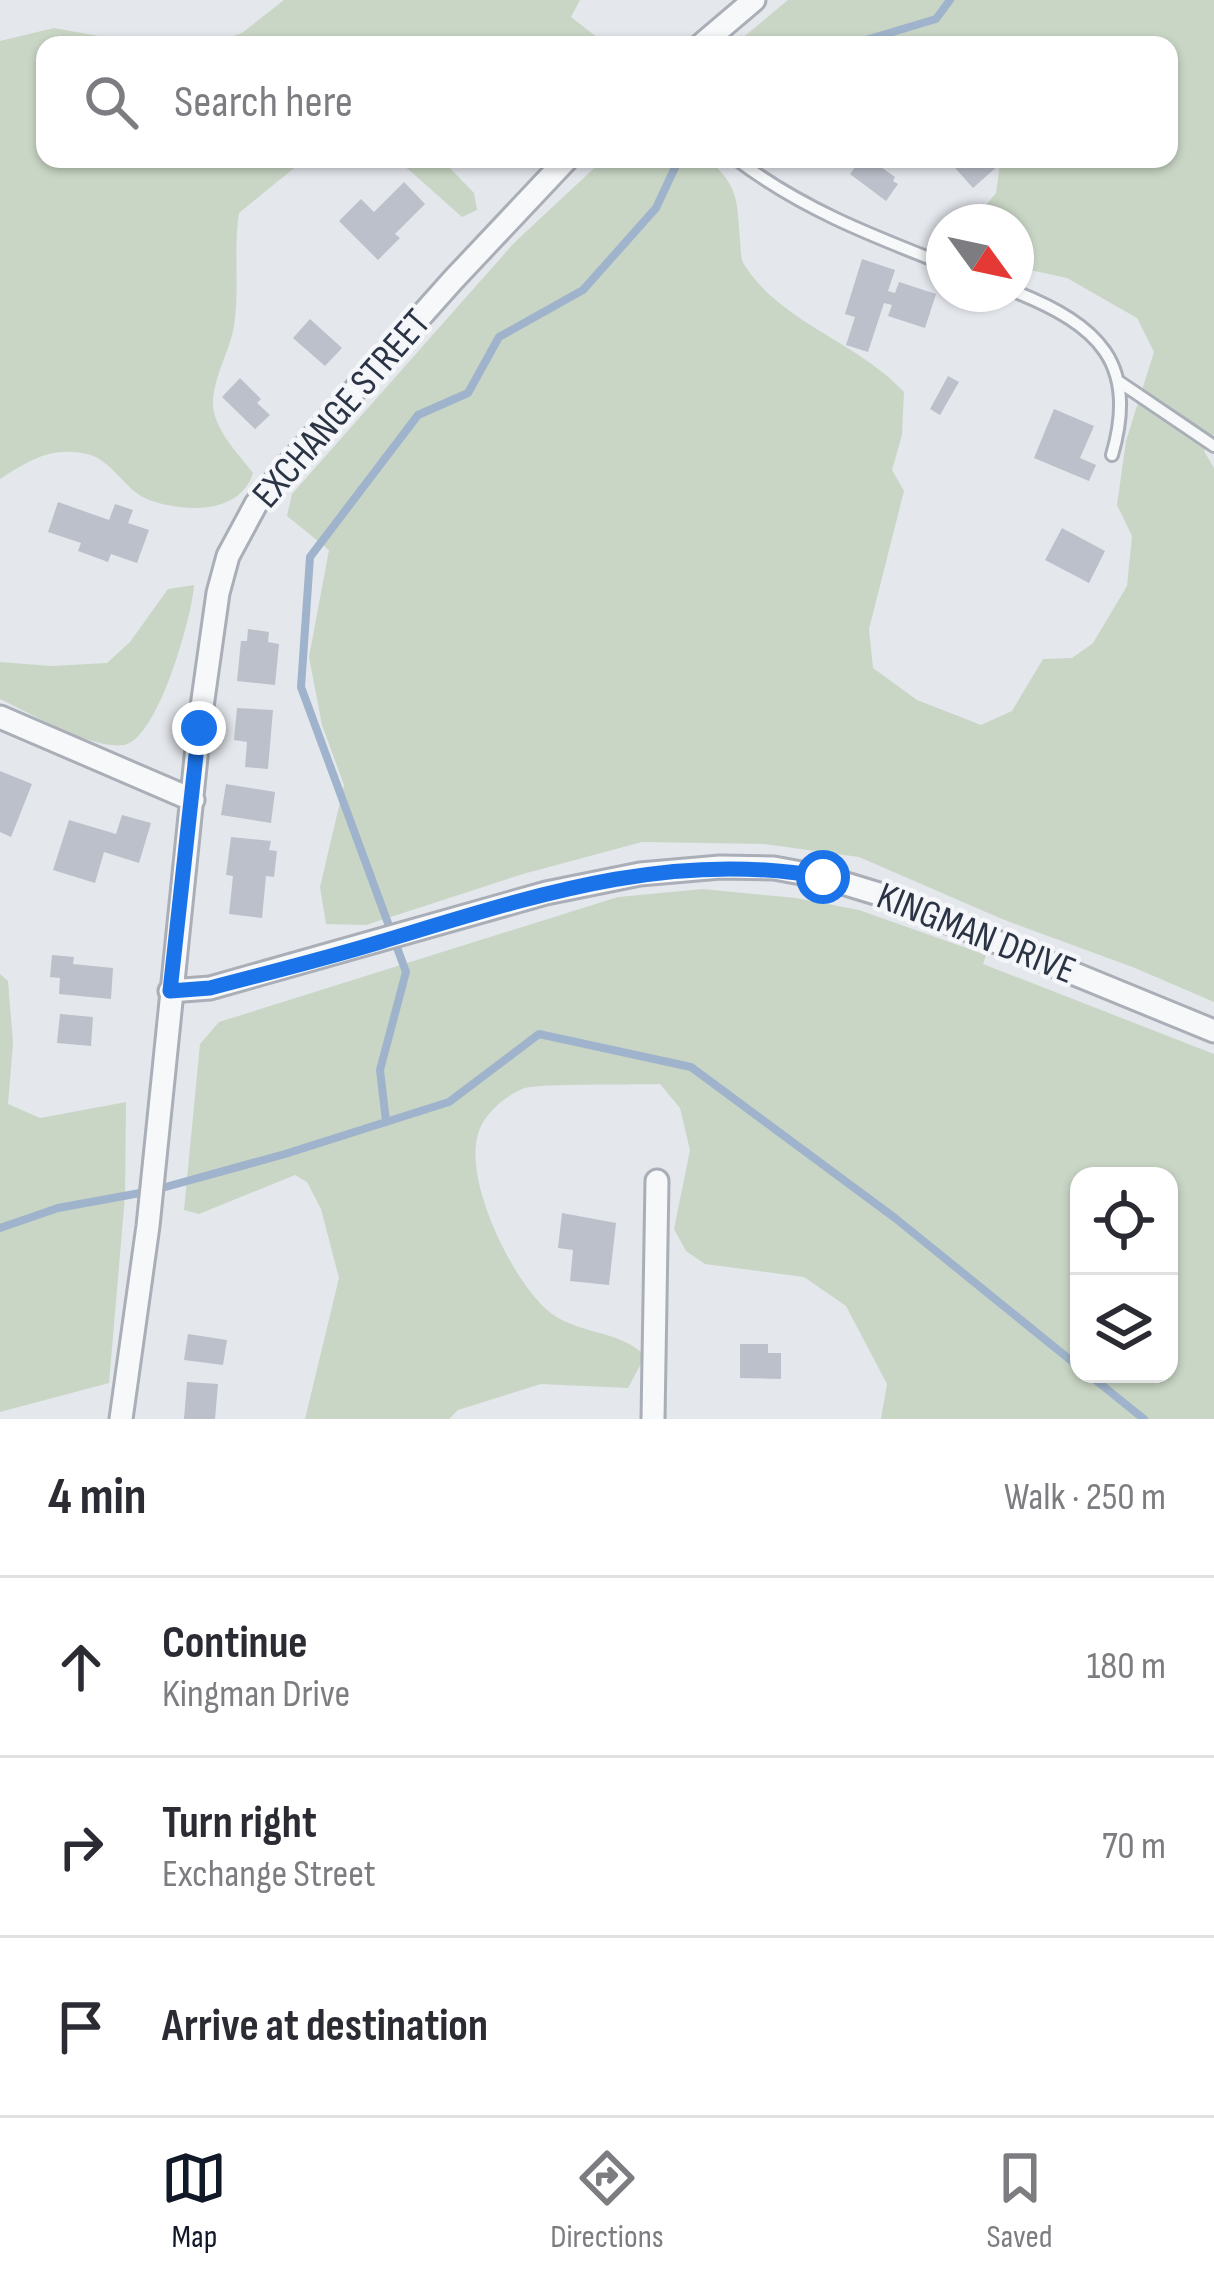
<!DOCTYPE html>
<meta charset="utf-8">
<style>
body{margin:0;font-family:"Sofia Sans Condensed",sans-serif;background:#f7f7f7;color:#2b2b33}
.controls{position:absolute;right:36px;bottom:36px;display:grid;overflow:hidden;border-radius:24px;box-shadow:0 3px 9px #0004}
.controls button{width:108px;height:108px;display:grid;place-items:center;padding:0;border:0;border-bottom:3px solid #e1e1e2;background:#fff;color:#2b2b33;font:60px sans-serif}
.compass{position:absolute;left:926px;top:204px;width:108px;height:108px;border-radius:50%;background:#fff;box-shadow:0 3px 9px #0004;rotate:123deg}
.stop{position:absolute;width:36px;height:36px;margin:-27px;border:9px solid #1a73e8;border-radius:50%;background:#fff}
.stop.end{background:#1a73e8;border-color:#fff;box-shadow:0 3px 12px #0008}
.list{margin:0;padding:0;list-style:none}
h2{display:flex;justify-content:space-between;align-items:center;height:156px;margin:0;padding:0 48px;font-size:51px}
h2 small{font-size:39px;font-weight:400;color:#7c7c81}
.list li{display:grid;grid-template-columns:78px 1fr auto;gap:36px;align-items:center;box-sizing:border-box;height:180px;padding:0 48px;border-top:3px solid #e1e1e2}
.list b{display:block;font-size:45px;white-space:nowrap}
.list p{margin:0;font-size:39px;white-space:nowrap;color:#7c7c81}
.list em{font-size:39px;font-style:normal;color:#7c7c81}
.icon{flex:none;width:66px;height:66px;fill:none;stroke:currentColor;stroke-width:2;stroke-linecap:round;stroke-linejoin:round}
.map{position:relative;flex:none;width:1214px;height:1419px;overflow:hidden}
.search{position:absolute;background:#fff;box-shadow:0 3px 9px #0004;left:36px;right:36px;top:36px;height:132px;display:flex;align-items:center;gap:30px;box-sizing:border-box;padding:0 42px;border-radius:24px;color:#7c7c81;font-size:45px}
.sheet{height:696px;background:#fff}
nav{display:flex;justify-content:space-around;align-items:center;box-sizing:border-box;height:168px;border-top:3px solid #e1e1e2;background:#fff;font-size:33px;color:#7c7c81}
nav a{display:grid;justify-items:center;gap:6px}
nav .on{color:#111827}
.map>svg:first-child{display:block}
.green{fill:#c9d6c5;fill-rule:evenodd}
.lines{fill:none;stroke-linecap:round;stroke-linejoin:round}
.stream{stroke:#9fb4cc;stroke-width:8}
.building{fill:#bbc0ca}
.service-casing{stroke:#a9aeb7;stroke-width:16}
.minor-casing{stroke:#a9aeb7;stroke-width:27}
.service{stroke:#f7f8fa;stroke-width:10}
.minor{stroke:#f7f8fa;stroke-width:21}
.route{stroke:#1a73e8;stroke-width:15}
.labels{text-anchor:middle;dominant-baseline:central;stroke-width:9;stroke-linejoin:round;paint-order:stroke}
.street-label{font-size:39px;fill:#2b3445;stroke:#f4f6f9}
</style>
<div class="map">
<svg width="1214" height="1419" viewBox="0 0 1214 1419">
<rect width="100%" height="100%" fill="#e4e7ec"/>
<path class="green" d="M284 0H580L571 17 607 45H554L546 38 526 36 517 45H206L242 33Z
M788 0H1214V434L1204 451 1214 468V1002L1135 968 1002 919 859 857 764 844 642 842 523 874 366 925 326 924 320 887 344 785 322 725 309 657 329 550 287 516 292 494 514 243 604 159H707C739 185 737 201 740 240 741 249 740 259 745 266 783 324 858 342 904 392L902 435 892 470 904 491 869 629 873 668 917 700 981 725 1012 711 1043 659 1072 658 1093 643 1127 586 1132 536 1117 505 1126 441 1154 352 1137 318 1067 278 1016 267V222H972L996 193 1000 164 997 159H1169V45H734Z
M54 28 148 45H45V159H320L299 164 239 213C233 250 240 287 234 326 230 350 215 374 213 399 211 427 237 452 253 473 240 515 183 513 147 499 125 490 111 459 87 454 51 446 30 460 0 479V41Z
M386 159H441L474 193 477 210 462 217 408 169Z
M194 585C192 617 158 739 124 745 92 750 30 713 0 699V662L51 666 107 663 130 642 168 589Z
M703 889 796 898 859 910 986 955 983 964 1214 1054V1419H881L887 1384 846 1306 804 1277 705 1264 686 1251 674 1229 690 1150 680 1108 660 1084C638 1085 533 1083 522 1089 504 1097 483 1115 478 1134 464 1182 511 1277 546 1309 574 1335 620 1329 645 1356L628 1388 541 1384 458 1410 449 1419H305L339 1278 321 1209 307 1182 295 1175 199 1214 184 1210 200 1044 219 1022 618 897ZM1079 1176H1169V1374H1079Z
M0 974 8 981 13 1043 8 1104 40 1118 126 1102 125 1196 109 1383 0 1412Z"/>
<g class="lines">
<path class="stream" d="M849 45 936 19 950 0
M386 1121 380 1070 406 972 301 687 310 557 418 415 468 393 499 337 583 290 656 208 679 159
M0 1228 58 1208 151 1191 285 1154 449 1102 539 1034 691 1067 895 1218 1079 1367
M1088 1374 1144 1419"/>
</g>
<path class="building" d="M861 159H887L881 167 895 177 893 181 898 184 886 201 850 174Z
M947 159H996L1000 164 973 188Z
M404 182 425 204 395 234 400 238 378 260 339 221 361 199 374 212Z
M862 259 895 270 888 291 895 293 899 282 936 294 925 328 888 316 892 305 884 303 868 352 846 345 855 317 845 314Z
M310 319 342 348 325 366 293 338Z
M948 376 959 382 940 415 930 409Z
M240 378 261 399 257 403 270 415 255 429 222 397Z
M1054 409 1094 426 1080 458 1096 465 1089 481 1034 458Z
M58 502 109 520 115 504 133 510 128 523 149 530 137 563 111 554 108 562 78 551 81 543 48 532Z
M1062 528 1105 551 1089 583 1045 560Z
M248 629 269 632 268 642 279 644 275 685 237 681 241 641H247Z
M237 708 273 710 268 769 245 767 247 742 234 740Z
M0 771 32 784 11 837 0 832Z
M226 784 275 792 271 823 221 815Z
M122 815 151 823 139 863 104 852 95 883 53 870 69 820 116 834Z
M231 837 271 841 269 850 277 851 274 877 266 876 262 918 229 914 233 876 226 875Z
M52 955 74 957 73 964 113 968 111 999 59 994 60 978 50 977Z
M60 1014 93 1017 91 1046 57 1043Z
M562 1213 616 1223 609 1285 570 1281 573 1250 558 1248Z
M188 1334 227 1340 223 1365 184 1360Z
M740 1344H768V1353H781V1379L740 1378Z
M187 1382 218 1384 215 1419H184Z"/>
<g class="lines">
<g class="service-casing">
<path id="service" d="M736 159C800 208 870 235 944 264
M1016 292C1098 325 1139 363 1112 455
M1118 381 1214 446"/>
</g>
<g class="minor-casing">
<path id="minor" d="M701 45 754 0
M0 717 193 800
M170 991 210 988 546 893 640 874 720 867 774 868 823 877 882 895 1214 1031
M121 1419 148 1226 199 728 218 593 228 556 256 504 289 464 453 280 567 159
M653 1419 657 1181"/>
</g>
<use href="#service" class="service"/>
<use href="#minor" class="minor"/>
</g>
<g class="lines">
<path class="route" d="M199 728 170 991 210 988C267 973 324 959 380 942 527 898 667 849 823 877"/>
</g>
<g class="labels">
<g class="street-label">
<text transform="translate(342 409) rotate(-49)">EXCHANGE STREET</text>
<text transform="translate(976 934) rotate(22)">KINGMAN DRIVE</text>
</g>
</g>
</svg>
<div class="controls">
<button><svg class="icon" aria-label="locate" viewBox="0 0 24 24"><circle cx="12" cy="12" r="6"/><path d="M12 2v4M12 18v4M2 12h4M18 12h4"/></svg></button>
<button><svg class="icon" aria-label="layers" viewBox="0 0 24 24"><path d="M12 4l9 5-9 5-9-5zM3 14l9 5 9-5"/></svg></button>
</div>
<svg class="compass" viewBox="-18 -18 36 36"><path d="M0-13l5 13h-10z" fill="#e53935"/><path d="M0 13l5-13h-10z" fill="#7c7c81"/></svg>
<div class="stop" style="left:823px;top:877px"></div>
<div class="stop end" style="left:199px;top:728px"></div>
<div class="search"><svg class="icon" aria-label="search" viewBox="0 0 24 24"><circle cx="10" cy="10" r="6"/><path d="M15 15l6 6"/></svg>Search here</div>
</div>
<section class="sheet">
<h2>4 min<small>Walk · 250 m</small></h2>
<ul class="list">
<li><svg class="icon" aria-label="ahead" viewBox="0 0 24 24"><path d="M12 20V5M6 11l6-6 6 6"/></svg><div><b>Continue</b><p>Kingman Drive</p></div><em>180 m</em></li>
<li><svg class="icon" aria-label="right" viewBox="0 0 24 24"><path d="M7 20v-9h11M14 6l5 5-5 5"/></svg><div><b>Turn right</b><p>Exchange Street</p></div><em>70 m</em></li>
<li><svg class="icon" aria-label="arrive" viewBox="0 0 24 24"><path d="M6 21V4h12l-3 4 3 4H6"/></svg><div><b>Arrive at destination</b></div></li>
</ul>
</section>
<nav>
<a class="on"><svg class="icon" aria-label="map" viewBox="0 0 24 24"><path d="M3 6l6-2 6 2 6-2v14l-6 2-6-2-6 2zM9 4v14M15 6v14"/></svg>Map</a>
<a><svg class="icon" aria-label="directions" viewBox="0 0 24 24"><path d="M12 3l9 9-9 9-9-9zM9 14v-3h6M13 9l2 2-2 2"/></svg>Directions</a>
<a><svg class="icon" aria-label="saved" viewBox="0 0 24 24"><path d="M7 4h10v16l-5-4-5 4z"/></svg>Saved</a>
</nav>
